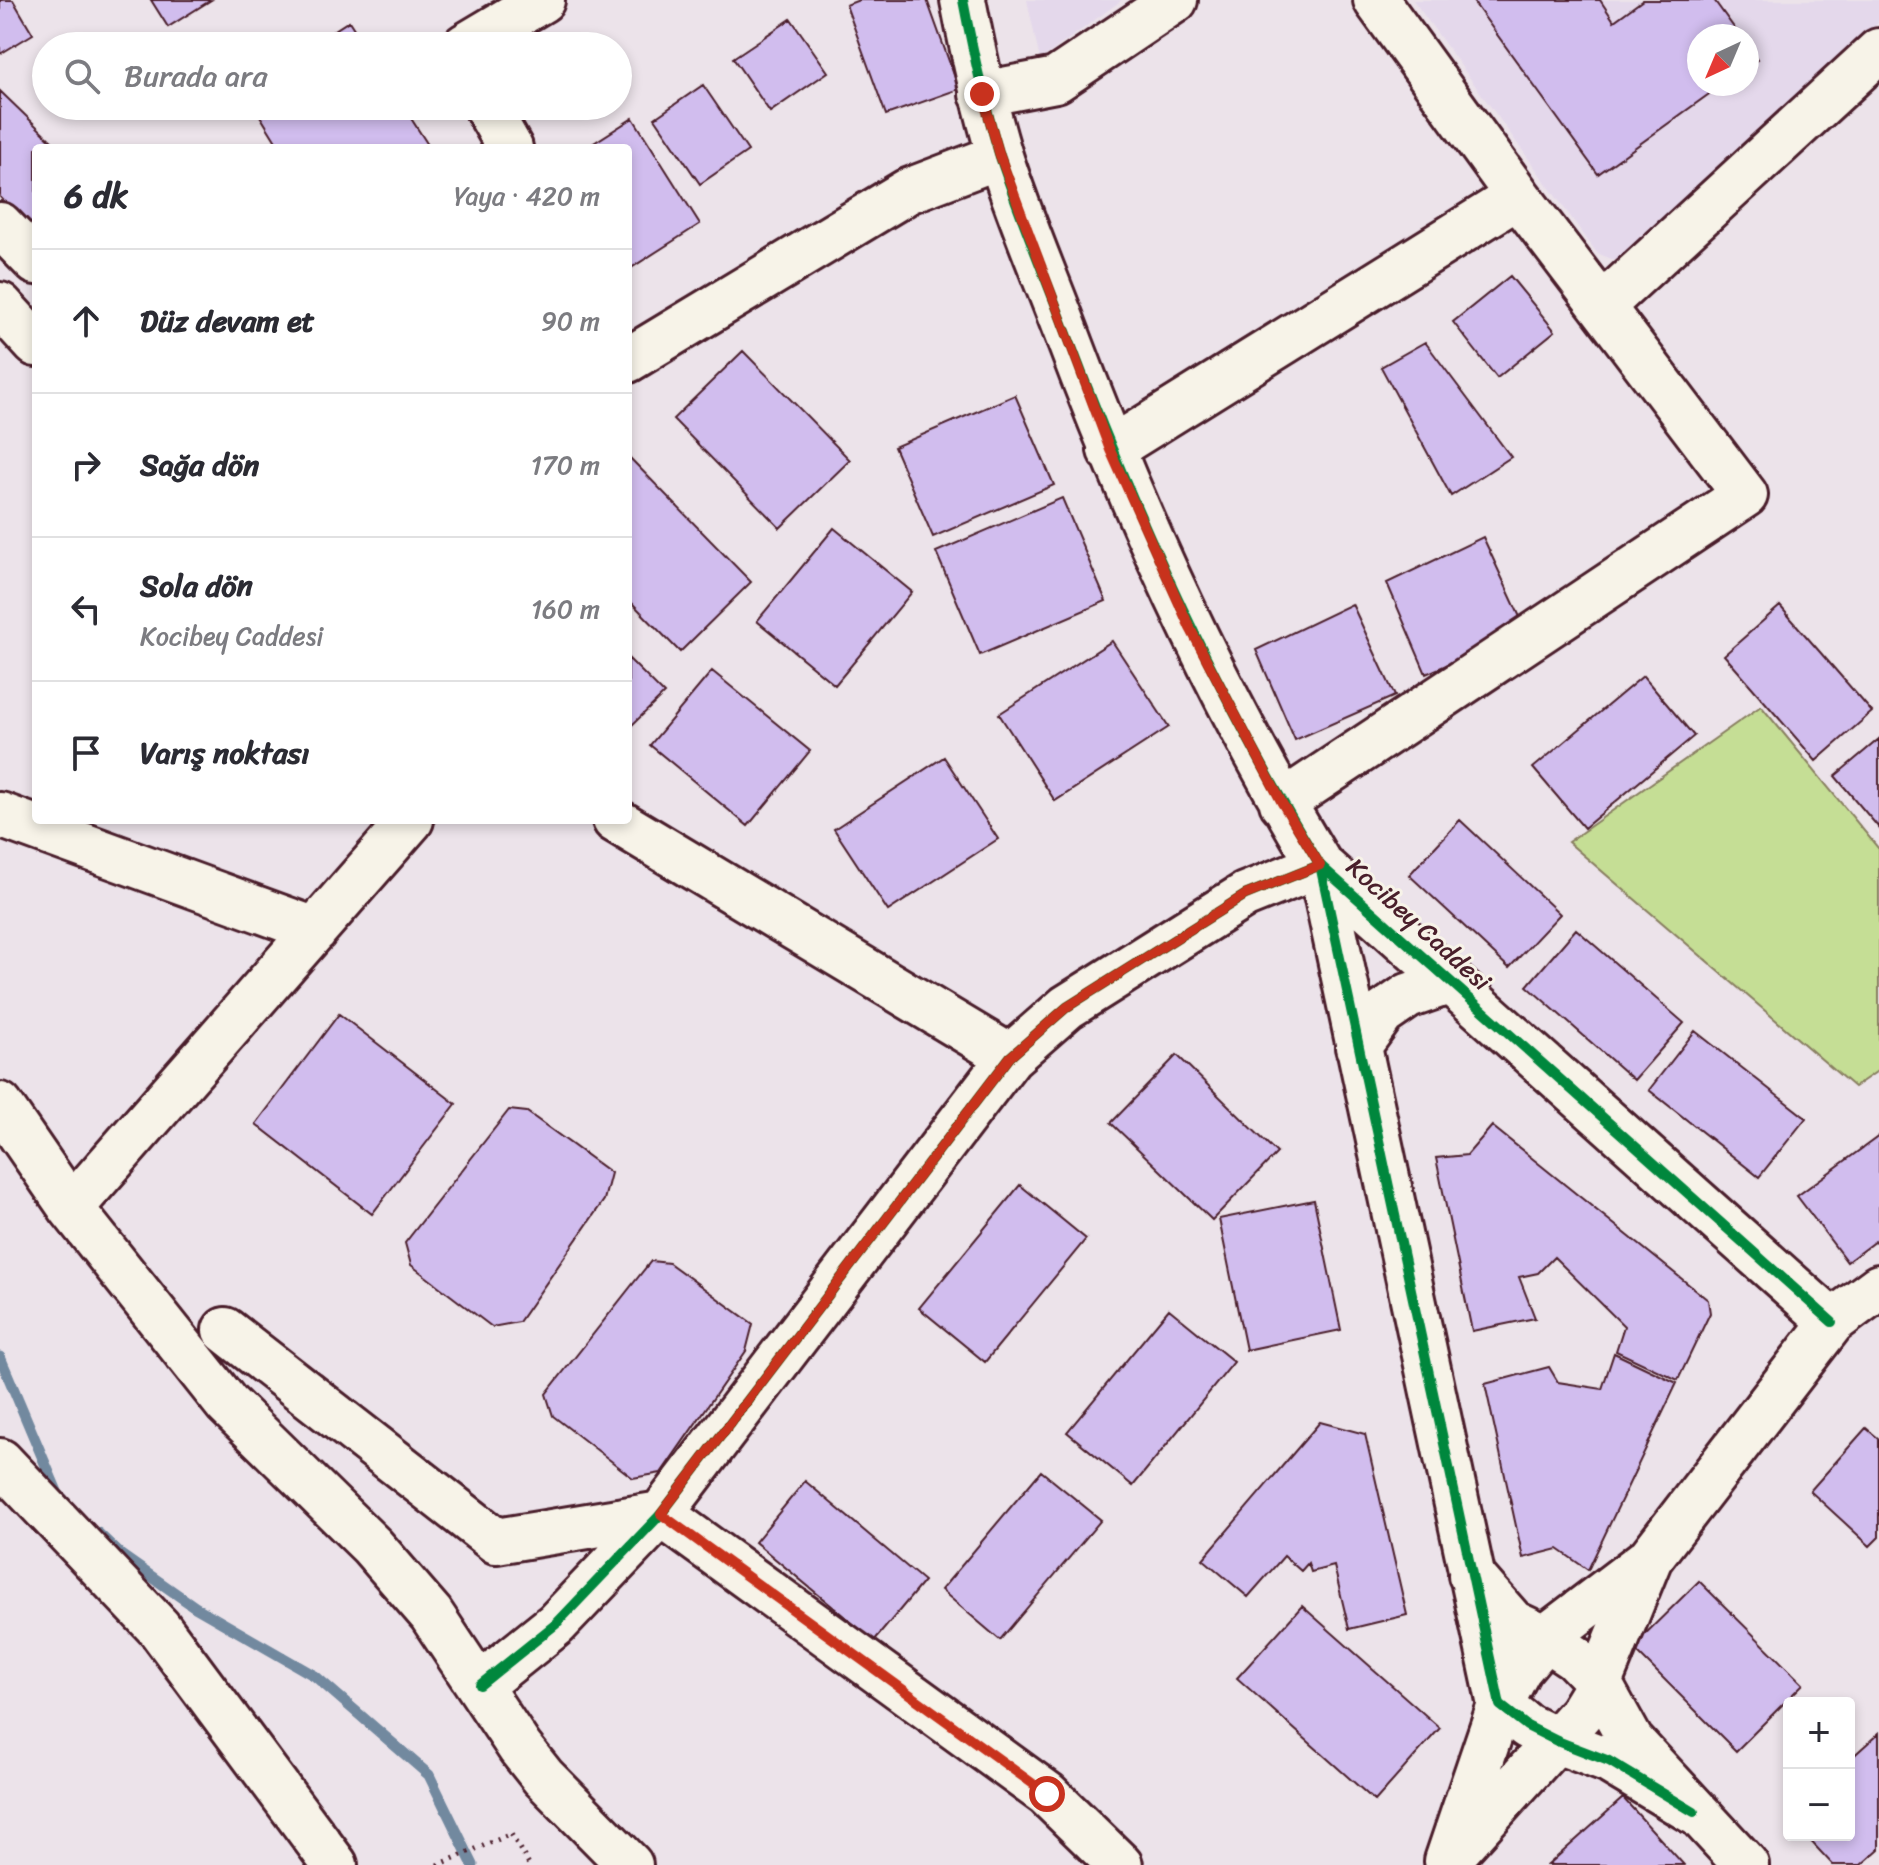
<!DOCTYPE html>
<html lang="tr">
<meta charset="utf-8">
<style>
body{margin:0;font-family:Sriracha,sans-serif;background:#f2f2f3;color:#2b2b33}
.controls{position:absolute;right:24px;bottom:24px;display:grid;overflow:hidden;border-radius:8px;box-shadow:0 4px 12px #0003}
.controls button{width:72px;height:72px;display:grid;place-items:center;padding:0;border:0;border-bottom:2px solid #e1e1e2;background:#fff;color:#2b2b33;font:40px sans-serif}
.compass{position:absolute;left:1687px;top:24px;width:72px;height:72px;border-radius:50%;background:#fff;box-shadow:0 4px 12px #0003;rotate:224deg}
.stop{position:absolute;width:24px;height:24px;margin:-18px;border:6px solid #c8321e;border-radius:50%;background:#fff}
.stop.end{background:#c8321e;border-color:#fff;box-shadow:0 2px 8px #0008}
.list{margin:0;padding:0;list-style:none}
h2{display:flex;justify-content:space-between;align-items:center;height:104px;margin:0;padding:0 32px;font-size:34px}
h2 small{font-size:26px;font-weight:400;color:#7c7c81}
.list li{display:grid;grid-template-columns:52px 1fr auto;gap:24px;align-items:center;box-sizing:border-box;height:144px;padding:0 32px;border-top:2px solid #e1e1e2}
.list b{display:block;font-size:30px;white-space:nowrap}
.list p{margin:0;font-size:26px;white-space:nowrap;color:#7c7c81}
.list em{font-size:26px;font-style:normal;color:#7c7c81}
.icon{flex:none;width:44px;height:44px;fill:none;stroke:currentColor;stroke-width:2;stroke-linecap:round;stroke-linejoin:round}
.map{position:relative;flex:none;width:1879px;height:1865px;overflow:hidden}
.search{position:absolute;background:#fff;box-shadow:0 4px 12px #0003;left:32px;top:32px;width:600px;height:88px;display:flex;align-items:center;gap:20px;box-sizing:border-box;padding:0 28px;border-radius:44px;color:#7c7c81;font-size:30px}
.panel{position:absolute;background:#fff;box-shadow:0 4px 12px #0003;left:32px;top:144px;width:600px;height:680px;border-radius:8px}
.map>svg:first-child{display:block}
.built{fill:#e4d8eb;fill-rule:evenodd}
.green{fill:#c5de95;stroke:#887e60;stroke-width:2}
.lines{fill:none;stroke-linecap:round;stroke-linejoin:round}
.stream{stroke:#72899f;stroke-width:11}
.building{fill:#d1bdee;stroke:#4a1f2b;stroke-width:2}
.minor-casing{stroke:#4a1f2b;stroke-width:50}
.path{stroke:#4a1f2b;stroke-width:5;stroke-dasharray:2 6;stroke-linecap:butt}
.minor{stroke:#f7f3e8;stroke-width:44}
.cycleway-casing{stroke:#f7f3e8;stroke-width:15}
.cycleway{stroke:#00873e;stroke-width:10}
.route{stroke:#c8321e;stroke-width:10}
.labels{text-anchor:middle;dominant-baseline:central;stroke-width:6;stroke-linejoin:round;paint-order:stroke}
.street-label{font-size:26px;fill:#4a1f2b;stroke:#f7f3e8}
</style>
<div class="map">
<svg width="1879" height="1865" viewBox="0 0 1879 1865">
<rect width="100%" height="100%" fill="#ece3ea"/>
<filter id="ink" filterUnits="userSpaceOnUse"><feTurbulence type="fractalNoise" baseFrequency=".0125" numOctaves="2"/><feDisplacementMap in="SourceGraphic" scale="16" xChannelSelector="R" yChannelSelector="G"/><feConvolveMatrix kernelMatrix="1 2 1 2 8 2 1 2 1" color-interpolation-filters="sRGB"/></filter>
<g filter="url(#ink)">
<path class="built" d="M1027 0H1122L1040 60Z
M1413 0H1879V22L1624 264 1597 253ZM1699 36H1747V84H1699Z"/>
<path class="green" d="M1761 706 1879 849V1070L1854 1087 1568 842Z"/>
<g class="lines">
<path class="stream" d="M0 1357 58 1494 63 1499
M98 1533 121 1555 195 1607 315 1676 429 1775 473 1865"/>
</g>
<path class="building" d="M0 0H13L33 34 0 54Z
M151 0H211L168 27Z
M859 0H927L959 89 886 115 846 5Z
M1472 0H1600L1614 21 1643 0H1714L1740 36H1699V84H1723L1598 174Z
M791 19 828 72 770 112 733 58Z
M349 21 365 46H310Z
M1747 46 1757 60 1747 66Z
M703 85 748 151 700 184 655 118Z
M0 91 59 148H36V232L0 197Z
M254 106H403L430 148H280Z
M633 118 700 224 631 268 628 263V148H586Z
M1510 276 1555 331 1497 378 1453 322Z
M1425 342 1511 457 1451 496 1381 367Z
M743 351 850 460 780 528 673 419Z
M1015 395 1054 485 933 537 894 447Z
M628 456 751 582 680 652 628 599Z
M1062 498 1106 601 980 655 936 552Z
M834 528 912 592 835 685 757 621Z
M1483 537 1526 630 1426 674 1387 583Z
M1352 604 1395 696 1295 740 1256 650Z
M1780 606 1872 712 1816 761 1724 655Z
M1112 641 1169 727 1055 801 999 714Z
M628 658 664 694 628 729Z
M712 671 810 751 748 826 650 745Z
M1643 676 1694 736 1584 828 1533 768Z
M1879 739V828L1835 776Z
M944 757 998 839 888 911 834 829Z
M1460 820 1560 914 1509 968 1409 875Z
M1576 929 1684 1023 1634 1080 1527 986Z
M339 1014 456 1104 372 1214 256 1124Z
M1695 1031 1806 1118 1759 1177 1649 1090Z
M1177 1055 1277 1153 1212 1220 1111 1123Z
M509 1110 527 1112 611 1173 604 1200 519 1322 492 1327 411 1265 405 1243Z
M1492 1126 1708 1300 1710 1313 1678 1380 1616 1351 1624 1326 1554 1257 1538 1273 1519 1277 1535 1318 1472 1331 1436 1158 1467 1155Z
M1879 1136V1238L1847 1262 1797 1196Z
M1020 1185 1086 1239 985 1362 919 1308Z
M1314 1200 1341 1330 1246 1350 1219 1219Z
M651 1261 669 1263 753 1324 746 1351 661 1473 633 1478 553 1416 546 1394Z
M1169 1309 1234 1362 1133 1486 1067 1432Z
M1614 1353 1677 1383 1588 1570 1558 1549 1523 1558 1485 1384 1549 1367 1558 1382 1602 1389Z
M1320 1422 1365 1434 1407 1615 1349 1629 1334 1566 1311 1572 1308 1563 1301 1571 1284 1556 1248 1597 1203 1559Z
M1866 1428 1879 1439V1537L1870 1546 1810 1491Z
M1041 1471 1101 1520 1000 1640 941 1590Z
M805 1481 924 1581 874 1641 755 1542Z
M1699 1581 1803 1684 1736 1751 1632 1647Z
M1302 1606 1440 1728 1375 1801 1237 1678Z
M1879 1733V1849L1861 1865H1833L1805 1835H1849V1760Z
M1623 1798 1684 1865H1548Z"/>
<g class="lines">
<g class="minor-casing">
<path id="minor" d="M963 0C973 52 984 103 999 153 1018 213 1043 271 1065 329 1135 516 1216 694 1320 865L1832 1322
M465 46 542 0
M982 94 1056 80 1175 0
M486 106 510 148
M0 225 36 262
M0 305 36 344
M1602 306 1879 51
M628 360 908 191 1000 156
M1110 450 1518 196
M1282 803 1745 495 1518 196 1376 0
M0 815 315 930
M615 820 1010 1057
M1358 1047 1382 1014 1408 996 1451 981
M0 1105 71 1208 227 1404 372 1546 431 1614 520 1748 543 1777 630 1865
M71 1208 411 820
M225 1330 496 1541 661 1514 1047 1794 1120 1865
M0 1461 159 1628 335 1865
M1471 1575 1513 1623 1545 1638 1574 1657 1599 1683 1631 1741 1746 1865
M480 1685 556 1624 661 1514 1010 1057 1067 1007 1245 895 1320 865 1500 1705 1527 1726 1557 1741 1609 1761 1694 1812
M1459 1848 1580 1714 1599 1683 1650 1558
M1447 1861 1500 1705 1519 1669 1545 1638 1650 1558 1832 1322 1879 1287"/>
</g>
<path class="path" d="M438 1865 511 1834 529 1865"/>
<use href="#minor" class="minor"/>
<g class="cycleway-casing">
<path id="cycleway" d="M963 0C973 52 984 103 999 153 1018 213 1043 271 1065 329 1135 516 1216 694 1320 865L1832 1322
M480 1685 556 1624 661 1514 1010 1057 1067 1007 1245 895 1320 865 1500 1705 1527 1726 1557 1741 1609 1761 1694 1812"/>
</g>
<use href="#cycleway" class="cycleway"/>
</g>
</g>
<g class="lines" filter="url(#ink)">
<path class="route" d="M982 94 1000 156 1110 450 1190 628 1282 803 1320 865 1245 895 1067 1007 1010 1057 661 1514 1047 1794"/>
</g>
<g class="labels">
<g class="street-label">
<text transform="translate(1419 924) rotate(42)">Kocibey Caddesi</text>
</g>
</g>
</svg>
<div class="controls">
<button>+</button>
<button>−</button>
</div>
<svg class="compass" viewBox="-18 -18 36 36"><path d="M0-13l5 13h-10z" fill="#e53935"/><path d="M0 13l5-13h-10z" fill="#7c7c81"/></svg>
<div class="stop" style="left:1047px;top:1794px"></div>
<div class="stop end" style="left:982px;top:94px"></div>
<div class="search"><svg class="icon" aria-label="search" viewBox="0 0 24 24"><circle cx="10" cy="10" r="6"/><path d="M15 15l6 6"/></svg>Burada ara</div>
<section class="panel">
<h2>6 dk<small>Yaya · 420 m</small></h2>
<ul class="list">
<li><svg class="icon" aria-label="ahead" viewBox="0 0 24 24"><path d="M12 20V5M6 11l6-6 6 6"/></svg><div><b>Düz devam et</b></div><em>90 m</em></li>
<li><svg class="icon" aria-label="right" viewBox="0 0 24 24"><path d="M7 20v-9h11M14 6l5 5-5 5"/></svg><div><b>Sağa dön</b></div><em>170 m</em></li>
<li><svg class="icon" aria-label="left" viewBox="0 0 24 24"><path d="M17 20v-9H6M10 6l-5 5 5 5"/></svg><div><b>Sola dön</b><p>Kocibey Caddesi</p></div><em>160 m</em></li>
<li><svg class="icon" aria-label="arrive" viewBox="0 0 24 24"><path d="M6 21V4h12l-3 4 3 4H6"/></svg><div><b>Varış noktası</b></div></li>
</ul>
</section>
</div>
